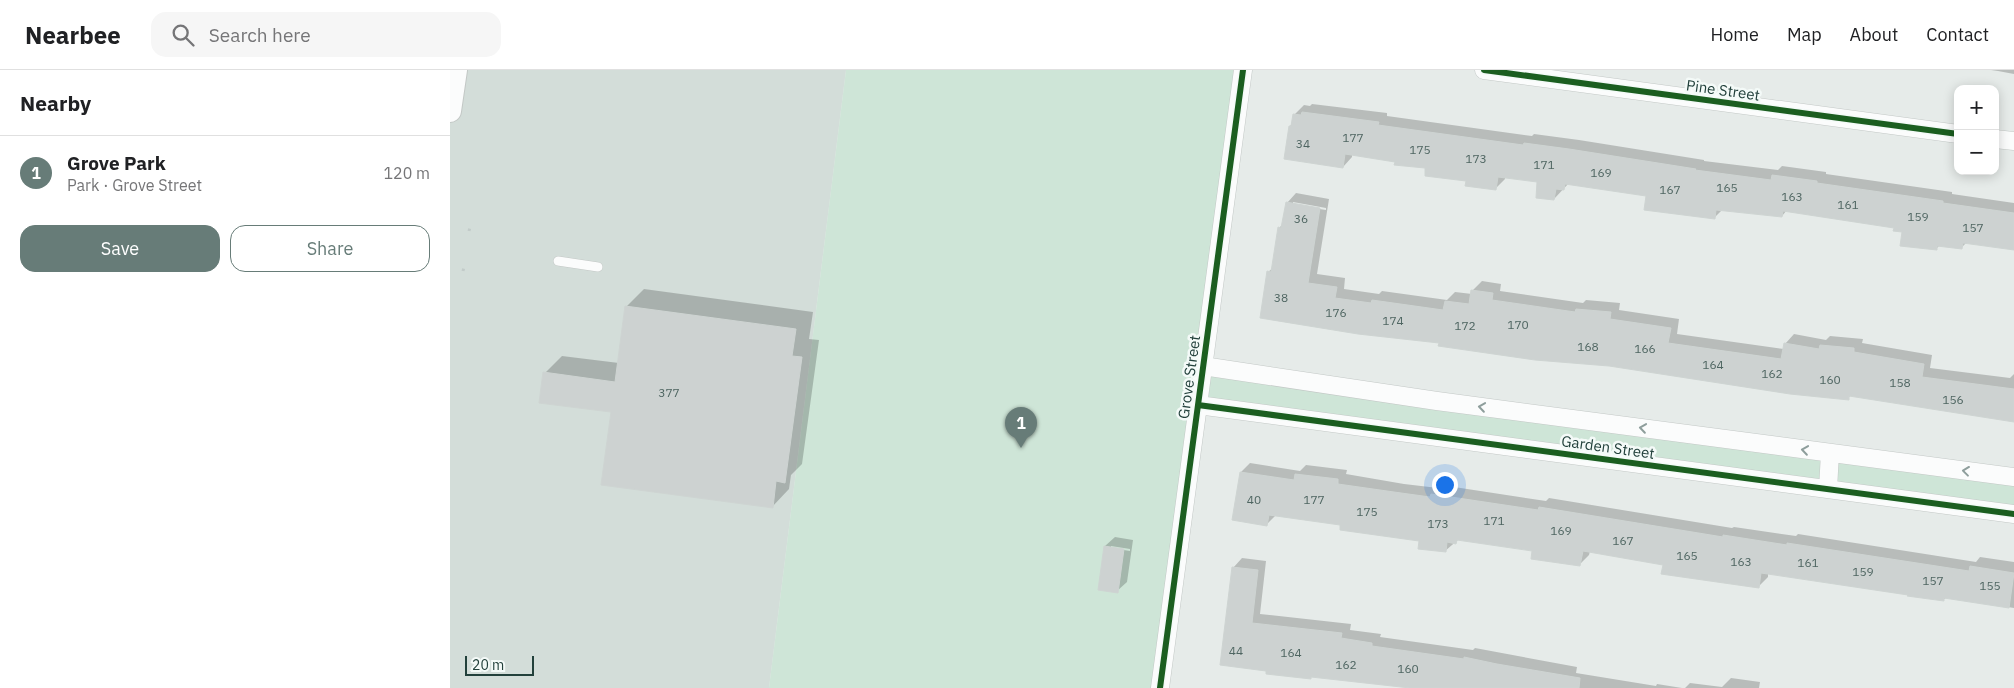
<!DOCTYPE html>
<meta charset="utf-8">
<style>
body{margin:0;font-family:"IBM Plex Sans",sans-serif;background:#f6f6f6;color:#202124}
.controls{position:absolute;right:15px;top:15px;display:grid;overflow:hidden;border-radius:10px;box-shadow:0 2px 12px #0003}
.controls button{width:45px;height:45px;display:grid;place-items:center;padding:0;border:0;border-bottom:1px solid #e0e0e0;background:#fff;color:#202124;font:25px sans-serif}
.scale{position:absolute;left:15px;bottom:12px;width:69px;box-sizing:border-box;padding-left:5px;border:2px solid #22403b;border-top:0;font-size:14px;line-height:18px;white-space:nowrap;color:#22403b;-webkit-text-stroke:4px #f4faf8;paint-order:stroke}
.you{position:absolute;left:994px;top:414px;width:18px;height:18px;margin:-12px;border:4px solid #fff;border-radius:50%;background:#1a73e8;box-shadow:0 0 0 8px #1a73e833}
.badge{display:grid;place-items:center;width:32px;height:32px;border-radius:50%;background:#677c78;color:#fff;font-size:16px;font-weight:700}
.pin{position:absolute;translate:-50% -41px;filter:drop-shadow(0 1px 2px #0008)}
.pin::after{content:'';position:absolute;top:26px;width:18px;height:15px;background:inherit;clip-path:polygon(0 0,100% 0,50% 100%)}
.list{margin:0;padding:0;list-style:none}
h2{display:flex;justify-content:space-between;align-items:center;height:65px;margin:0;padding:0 20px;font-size:21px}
h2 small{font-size:16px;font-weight:400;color:#757577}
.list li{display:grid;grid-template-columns:32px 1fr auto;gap:15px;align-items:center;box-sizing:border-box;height:75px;padding:0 20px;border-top:1px solid #e0e0e0}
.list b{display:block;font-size:19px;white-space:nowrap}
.list p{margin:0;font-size:16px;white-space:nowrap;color:#757577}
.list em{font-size:16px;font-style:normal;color:#757577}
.actions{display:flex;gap:10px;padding:15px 20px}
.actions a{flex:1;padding:11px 0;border:1px solid #677c78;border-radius:15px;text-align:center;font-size:18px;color:#677c78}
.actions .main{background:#677c78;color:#fff}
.icon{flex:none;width:28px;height:28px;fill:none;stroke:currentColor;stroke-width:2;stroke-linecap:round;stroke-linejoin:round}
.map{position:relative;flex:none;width:1564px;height:618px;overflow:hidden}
header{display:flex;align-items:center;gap:30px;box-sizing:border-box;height:70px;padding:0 25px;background:#fff;border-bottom:1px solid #e0e0e0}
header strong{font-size:24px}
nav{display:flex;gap:28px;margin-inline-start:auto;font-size:18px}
.search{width:350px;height:45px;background:#f6f6f6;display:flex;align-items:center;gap:12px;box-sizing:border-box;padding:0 18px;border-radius:15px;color:#757577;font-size:19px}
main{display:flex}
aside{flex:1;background:#fff}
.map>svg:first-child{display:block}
.built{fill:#d3ddd9}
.green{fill:#cee5d7}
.shadow{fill:#0003;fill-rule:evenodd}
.building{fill:#cdd2d1;stroke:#ced4d2}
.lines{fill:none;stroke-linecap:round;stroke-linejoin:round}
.service-casing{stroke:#c3c8c6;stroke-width:10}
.minor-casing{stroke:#c3c8c6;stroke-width:19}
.tertiary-casing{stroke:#c3c8c6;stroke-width:24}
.path{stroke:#c2cbc9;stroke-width:3;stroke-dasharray:2.5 4;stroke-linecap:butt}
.service{stroke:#fbfcfc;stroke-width:9}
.minor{stroke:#fbfcfc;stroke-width:18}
.tertiary{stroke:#fbfcfc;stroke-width:22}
.cycleway-casing{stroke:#f4faf8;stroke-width:9}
.cycleway{stroke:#1b5e20;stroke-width:6}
.oneway{stroke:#8e9e9c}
.labels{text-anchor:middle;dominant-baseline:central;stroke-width:5;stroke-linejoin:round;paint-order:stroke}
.number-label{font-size:12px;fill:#4e6561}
.street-label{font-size:15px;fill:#22403b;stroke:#f4faf8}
</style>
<header>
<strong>Nearbee</strong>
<div class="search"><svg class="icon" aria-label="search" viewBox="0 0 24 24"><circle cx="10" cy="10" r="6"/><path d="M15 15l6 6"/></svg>Search here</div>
<nav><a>Home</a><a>Map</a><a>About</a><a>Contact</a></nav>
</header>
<main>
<aside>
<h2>Nearby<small></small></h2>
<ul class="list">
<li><span class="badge">1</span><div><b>Grove Park</b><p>Park · Grove Street</p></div><em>120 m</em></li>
</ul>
<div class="actions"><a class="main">Save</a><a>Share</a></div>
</aside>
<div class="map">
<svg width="1564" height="618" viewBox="0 0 1564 618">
<rect width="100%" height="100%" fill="#e6ebe9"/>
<path class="built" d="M0 0H396L319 618H0Z"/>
<path class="green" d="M396 0H793L708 618H319Z
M756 300 1564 410V440L752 332Z"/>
<path class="shadow" d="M1541 0H1564V4L1548 1Z
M862 34 937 43V46L1082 66 1084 64 1129 70 1254 90V91L1328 100 1332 96 1376 102V104L1502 122V124L1564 133V179L1517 172 1512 177 1490 175 1486 179 1445 157 1337 140 1332 146 1273 139 1264 148 1197 125 1119 113 1104 129 1089 111 1055 106V109L1045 119 977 97 902 84V87L893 97 840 56 843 53 844 45 854 35 860 36Z
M846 123 879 129 867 204 895 208 894 219 929 224 932 221 997 230 1005 222 1022 224 1023 220 1032 211 1051 214 1050 221 1133 233 1136 230 1170 233 1169 240 1229 249 1227 264 1334 279 1335 274 1344 264 1376 270 1380 266 1413 269 1412 273 1482 285 1480 298 1560 308 1564 304V351L1401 325 1398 328 990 272 818 202 823 198 829 158 833 154 837 133ZM843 132 876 138V140L843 135Z
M194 219 363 242 359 269 369 270 352 394 341 405 339 419 322 437 163 341 95 303 112 286 169 293 176 237Z
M800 393 850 401 856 395 897 400 896 404 954 414 988 418 991 415 1096 431 1099 428 1282 458 1284 457 1346 466 1348 464 1526 492 1530 487 1564 492V538L1497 527 1493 530 1318 503V507L1308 517 1214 494 1140 481 1139 485 1130 494 1084 480 1009 469 995 481 970 470 892 454 826 445 817 454 791 402Z
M665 467 683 470 677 512 667 521 655 476ZM661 476 680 479V481L661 478Z
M792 488 816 491 810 544 901 554 900 560 931 564 930 567 1023 580 1025 578 1127 597 1126 603 1206 616 1207 614 1232 618H969L863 606 860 608 817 603 783 498Z
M1281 608 1310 612 1309 618H1235L1240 613 1272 617Z"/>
<path class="building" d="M852 42 929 52 928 55 1073 75 1074 73 1119 79 1246 99 1245 100 1321 110 1322 105 1367 111V113L1493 131V133L1564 143V180L1513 173 1512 179 1487 176V180L1450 176 1452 162 1443 161 1444 158 1333 141 1332 147 1266 140 1265 149 1194 140 1196 126 1115 114 1114 120 1106 119 1104 130 1086 128 1087 112 1048 107 1046 120 1015 116 1016 111 975 106V98L944 95 945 92 895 84 893 98 834 89 839 56H841L843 44 851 45Z
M836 132 870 138 858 213 887 217 885 228 921 233 922 230 993 240 995 231 1019 234 1021 220 1043 223 1042 230 1125 242 1126 239 1161 242 1160 249 1221 258 1218 273 1331 289 1334 273 1369 279 1370 275 1404 278V282L1474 294 1472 307 1564 319V352L1399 326V330L1340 324 1159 296 1085 290 988 276 989 273 908 264 810 248 817 201 821 202 828 157 831 158Z
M175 236 346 259 342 286 352 287 335 413 326 411 323 438 151 415 161 342 89 333 93 302 165 312Z
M790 402 844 410 845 404 888 409V414L944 422 980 427 981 424 1088 440 1089 437 1273 467V465L1337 475V473L1519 501 1520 496 1564 503 1559 538 1494 528V531L1457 526 1458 525 1311 503 1309 518 1211 504 1213 495 1133 481 1130 496 1081 489 1082 481 1007 470 1006 474 997 472 996 482 968 479 969 471 890 460V455L819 445 817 456 782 450Z
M654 476 674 479 668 523 648 520Z
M782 497 808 500 802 553 892 563 891 568 922 573V576L1014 589V587L1047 594 1130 608 1129 618H960L861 607V609L816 604V601L770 595Z"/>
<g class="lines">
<g class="service-casing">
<path id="service" d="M108 191 148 197"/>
</g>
<g class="minor-casing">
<path id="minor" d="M1034 0 1508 64
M1545 69 1564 71
M753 296 987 331 1564 407
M748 335 1564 444
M1378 419 1380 383
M710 618 793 0"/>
</g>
<g class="tertiary-casing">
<path id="tertiary" d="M0 41 6 0"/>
</g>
<path class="path" d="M19 161 20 157
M13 201 14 197"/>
<use href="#service" class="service"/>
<use href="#minor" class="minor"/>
<use href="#tertiary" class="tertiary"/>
<g class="cycleway-casing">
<path id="cycleway" d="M1034 0 1508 64
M748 335 1564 444
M710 618 793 0"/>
</g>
<use href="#cycleway" class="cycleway"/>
</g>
<defs><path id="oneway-chevron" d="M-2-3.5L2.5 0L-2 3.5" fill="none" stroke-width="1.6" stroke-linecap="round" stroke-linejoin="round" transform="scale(1.25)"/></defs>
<g class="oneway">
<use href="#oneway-chevron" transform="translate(1032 337) rotate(-172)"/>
<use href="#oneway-chevron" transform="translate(1193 358) rotate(-172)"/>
<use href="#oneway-chevron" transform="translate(1355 380) rotate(-172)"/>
<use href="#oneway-chevron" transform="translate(1516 401) rotate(-173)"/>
</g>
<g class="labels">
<g class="number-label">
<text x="903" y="67">177</text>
<text x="853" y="73">34</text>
<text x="970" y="79">175</text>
<text x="1026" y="88">173</text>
<text x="1094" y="94">171</text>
<text x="1151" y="102">169</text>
<text x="1277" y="117">165</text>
<text x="1220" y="119">167</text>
<text x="1342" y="126">163</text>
<text x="1398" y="134">161</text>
<text x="1468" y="146">159</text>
<text x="851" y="148">36</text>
<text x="1523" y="157">157</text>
<text x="831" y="227">38</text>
<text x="886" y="242">176</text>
<text x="943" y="250">174</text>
<text x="1068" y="254">170</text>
<text x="1015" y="255">172</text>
<text x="1138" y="276">168</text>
<text x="1195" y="278">166</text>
<text x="1263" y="294">164</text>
<text x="1322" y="303">162</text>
<text x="1380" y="309">160</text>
<text x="1450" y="312">158</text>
<text x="219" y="322">377</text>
<text x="1503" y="329">156</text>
<text x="804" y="429">40</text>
<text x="864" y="429">177</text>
<text x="917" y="441">175</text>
<text x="1044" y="450">171</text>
<text x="988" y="453">173</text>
<text x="1111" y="460">169</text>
<text x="1173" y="470">167</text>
<text x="1237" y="485">165</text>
<text x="1291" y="491">163</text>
<text x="1358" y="492">161</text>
<text x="1413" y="501">159</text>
<text x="1483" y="510">157</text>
<text x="1540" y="515">155</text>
<text x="786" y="580">44</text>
<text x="841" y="582">164</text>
<text x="896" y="594">162</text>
<text x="958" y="598">160</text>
</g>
<g class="street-label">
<text transform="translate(1273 20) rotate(8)">Pine Street</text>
<text transform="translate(739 307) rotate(-82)">Grove Street</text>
<text transform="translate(1158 377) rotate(8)">Garden Street</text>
</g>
</g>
</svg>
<div class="controls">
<button>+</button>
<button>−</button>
</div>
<div class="scale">20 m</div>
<div class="you"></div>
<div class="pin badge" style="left:571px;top:378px">1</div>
</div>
</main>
